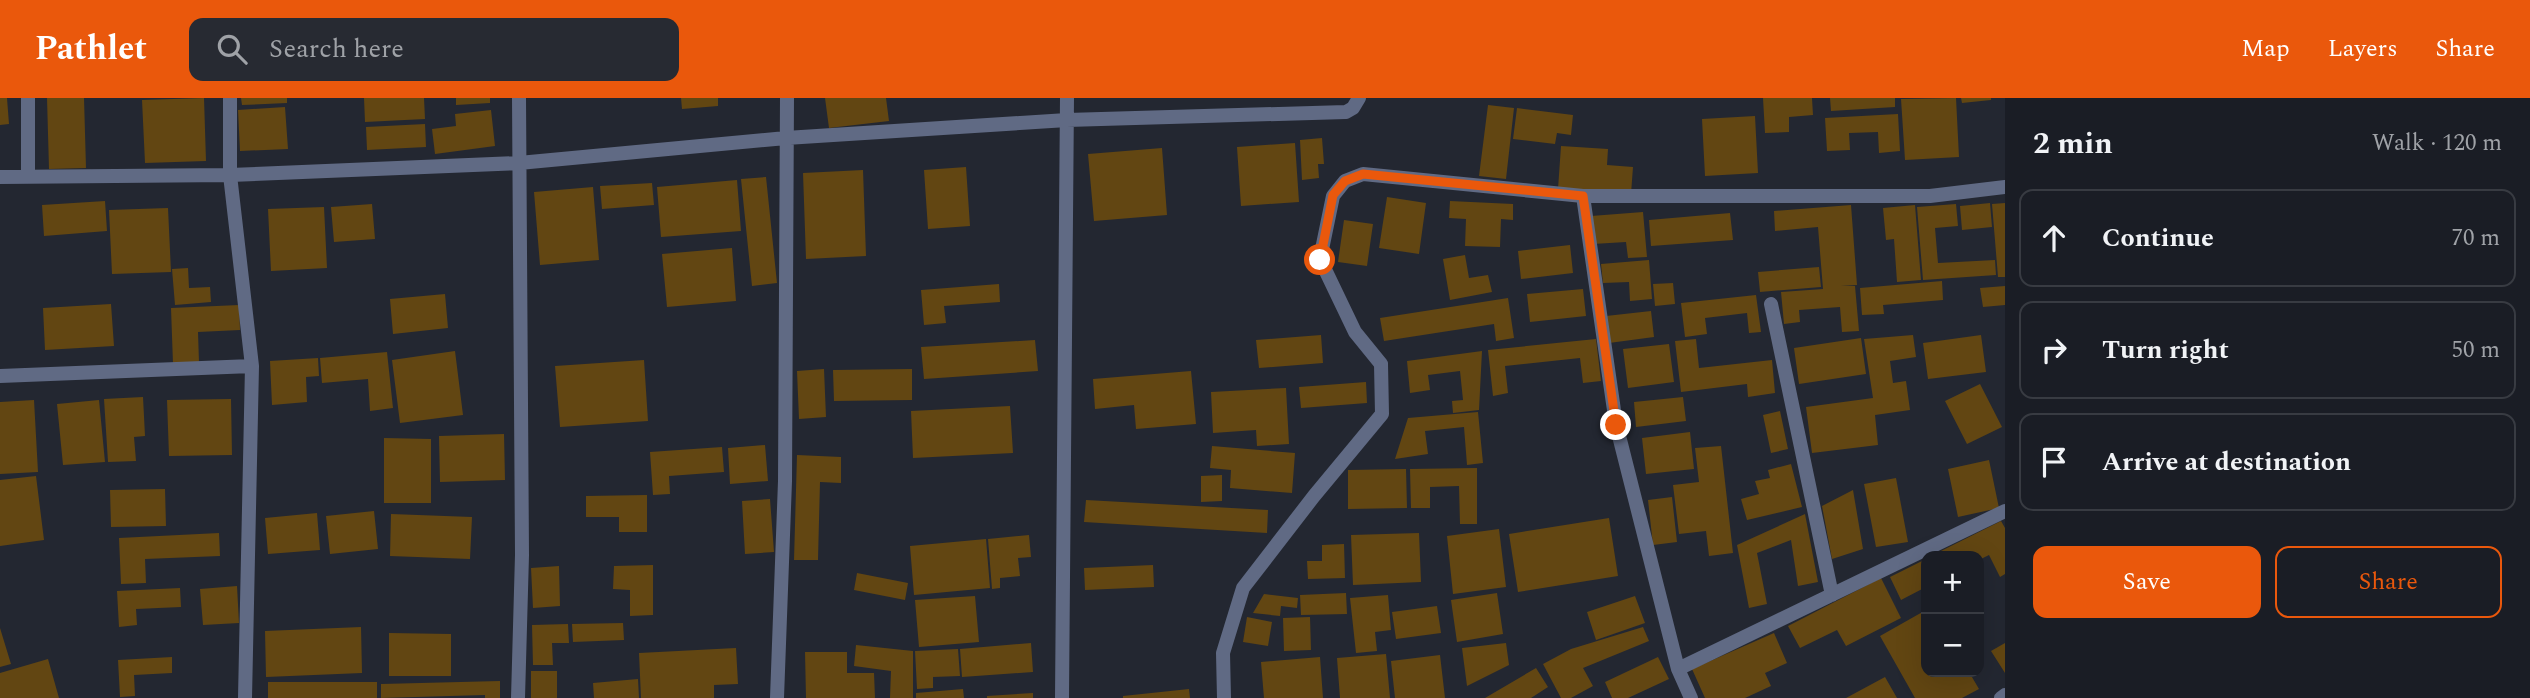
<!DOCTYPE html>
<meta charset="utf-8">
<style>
body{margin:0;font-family:Spectral,serif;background:#272a32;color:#f1f3f6}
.controls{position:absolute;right:21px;bottom:21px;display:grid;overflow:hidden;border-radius:14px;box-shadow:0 7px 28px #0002}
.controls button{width:63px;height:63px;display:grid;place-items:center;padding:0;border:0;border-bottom:2px solid #383b42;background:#1a1d25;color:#f1f3f6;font:35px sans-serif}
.stop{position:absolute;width:21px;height:21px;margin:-16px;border:5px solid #ea580c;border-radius:50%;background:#fff}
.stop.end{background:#ea580c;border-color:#fff;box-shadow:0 2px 7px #0008}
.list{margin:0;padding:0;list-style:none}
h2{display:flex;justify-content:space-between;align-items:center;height:91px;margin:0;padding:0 28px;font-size:30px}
h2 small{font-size:23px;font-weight:400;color:#9fa2a7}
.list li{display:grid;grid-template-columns:46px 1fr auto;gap:21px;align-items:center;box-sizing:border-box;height:98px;margin:0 14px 14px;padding:0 14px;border:2px solid #383b42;border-radius:14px}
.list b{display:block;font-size:26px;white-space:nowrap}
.list em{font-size:23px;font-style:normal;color:#9fa2a7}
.actions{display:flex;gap:14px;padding:21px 28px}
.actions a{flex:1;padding:16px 0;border:2px solid #ea580c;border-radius:14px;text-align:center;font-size:24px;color:#ea580c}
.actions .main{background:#ea580c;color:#fff}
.icon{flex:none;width:38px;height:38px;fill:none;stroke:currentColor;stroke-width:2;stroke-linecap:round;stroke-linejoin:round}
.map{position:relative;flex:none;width:2005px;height:600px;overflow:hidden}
header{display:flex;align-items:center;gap:42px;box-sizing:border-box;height:98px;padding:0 35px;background:#ea580c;color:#fff}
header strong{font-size:33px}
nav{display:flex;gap:38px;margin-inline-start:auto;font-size:24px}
.search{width:490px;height:63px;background:#272a32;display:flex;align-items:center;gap:18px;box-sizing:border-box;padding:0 24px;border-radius:14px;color:#9fa2a7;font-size:26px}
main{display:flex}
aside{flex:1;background:#1a1d25}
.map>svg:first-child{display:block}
.building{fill:#624612}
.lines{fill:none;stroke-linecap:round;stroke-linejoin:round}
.minor{stroke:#606a84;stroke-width:14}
.route{stroke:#ea580c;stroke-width:9}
</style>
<header>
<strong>Pathlet</strong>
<div class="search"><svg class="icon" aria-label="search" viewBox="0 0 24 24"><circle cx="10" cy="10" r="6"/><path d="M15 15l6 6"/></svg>Search here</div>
<nav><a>Map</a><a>Layers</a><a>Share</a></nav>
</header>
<main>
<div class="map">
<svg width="2005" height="600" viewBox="0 0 2005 600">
<rect width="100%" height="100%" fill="#232731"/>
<path class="building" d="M0 0H7L9 26 0 27Z
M47 0H84L86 70 49 71Z
M204 0 206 63 145 65 142 2Z
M241 0H287V5L242 7Z
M364 0H424L425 21 365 24Z
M456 0H490V5L456 7Z
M681 0H718V8L682 11Z
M825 0H886L889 23 829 30Z
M1763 0H1812L1813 17 1789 19V34L1765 35Z
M1830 0H1895V9L1831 13Z
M1956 0 1959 59 1905 62 1901 1Z
M1961 0H1991V2L1962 5Z
M1488 7 1514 10 1506 81 1479 78Z
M285 9 288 51 240 53 238 12Z
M1517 10 1573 17 1571 37 1557 35 1555 46 1513 41Z
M491 12 495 48 435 56 432 31 456 28 455 16Z
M1898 16 1900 53 1879 55 1878 34 1849 35 1850 52 1827 53 1825 20Z
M1755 18 1758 75 1705 78 1702 21Z
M425 26 426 49 367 52 366 29Z
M1322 40 1324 66H1318L1319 80 1302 82 1300 42Z
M1295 45 1299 104 1241 108 1237 49Z
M1561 48 1608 51 1607 67 1633 69 1631 96 1558 91Z
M1162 50 1167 117 1094 123 1088 56Z
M966 69 970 128 928 131 924 72Z
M863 72 866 158 806 161 803 75Z
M766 79 777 185 752 188 741 81Z
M737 82 741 133 661 139 657 89Z
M652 85 654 107 602 111 600 88Z
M593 89 599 162 540 167 534 94Z
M1387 99 1426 105 1419 156 1379 150Z
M105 103 107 133 44 138 42 107Z
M1450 103 1513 106V122L1501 121 1500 149 1465 148 1466 121 1449 120Z
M1990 105 1992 129 1962 132 1960 108Z
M2005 105V179H1998L1992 106Z
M372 106 375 141 334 144 331 109Z
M1956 106 1958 128 1935 130 1938 165 1995 162 1996 177 1923 182 1917 109Z
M1851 107 1857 187 1841 188H1855L1859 233 1842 234 1840 209 1799 212 1800 224 1784 226 1781 194 1823 191 1818 129 1775 133 1774 113Z
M1915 107 1921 182 1897 184 1894 141 1886 142 1883 110Z
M324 109 327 170 271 173 268 111Z
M168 110 171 174 112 176 109 112Z
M1643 114 1647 159 1628 160 1626 144 1593 146 1591 118Z
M1730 115 1733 142 1651 148 1649 122Z
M1344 122 1373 126 1367 168 1338 164Z
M1570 147 1573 175 1521 181 1518 153Z
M732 150 736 203 667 209 662 156Z
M1465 157 1469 180 1488 177 1492 194 1450 202 1443 161Z
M1649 162 1652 201 1630 203 1629 184 1603 185 1601 166Z
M1819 169 1821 189 1760 194 1758 174Z
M188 170 189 190 210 189 211 204 175 207 172 171Z
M1942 183 1943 202 1883 207 1884 216 1862 217 1860 190Z
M1673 185 1675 206 1655 208 1653 186Z
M999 186 1000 204 944 208 946 225 924 227 921 192Z
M2005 188V207L1983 209 1980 190Z
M1583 191 1586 218 1530 224 1527 196Z
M445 196 448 230 393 236 390 201Z
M1756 197 1761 234 1749 235 1747 215 1705 220 1707 236 1685 239 1681 205Z
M1508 200 1514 240 1496 243 1494 226 1384 243 1380 220Z
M111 206 114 248 45 252 43 210Z
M239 207 240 232 198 234 199 264 173 266 171 210Z
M1651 213 1654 239 1609 245 1606 218Z
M1321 237 1323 265 1259 270 1256 242Z
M1913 237 1916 259 1890 263 1893 285 1906 283 1910 312 1875 317 1878 347 1812 355 1806 309 1873 300 1864 241Z
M1981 237 1986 274 1928 281 1923 245Z
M1861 240 1866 276 1799 286 1794 250Z
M1596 241 1601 283 1583 285 1580 260 1505 268 1508 295 1493 298 1488 252Z
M1696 241 1699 270 1772 262 1775 295 1748 299 1747 286 1681 294 1675 243Z
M1035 242 1038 273 924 281 921 249Z
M1669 246 1674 284 1628 290 1623 251Z
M455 253 463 317 400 325 392 262Z
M1482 253 1479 312 1453 315 1452 303 1463 302 1460 273 1428 277 1430 292 1410 295 1407 263Z
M387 254 393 310 370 313 368 281 322 285 320 260Z
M318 260 319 278 306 279 307 304 272 307 270 263Z
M644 262 648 323 560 329 555 268Z
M824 271 826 319 799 321 797 273Z
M912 271V302L834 303 833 272Z
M1191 273 1196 326 1136 331 1134 307 1095 311 1093 281Z
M1366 284 1367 305 1301 310 1299 289Z
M1980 286 2002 329 1967 346 1945 303Z
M1286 290 1289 346 1257 348 1256 332 1213 335 1211 294Z
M143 299 145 338 134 339 136 363 108 364 104 301Z
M1683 299 1686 323 1636 329 1634 304Z
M231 301 232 357 169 358 167 302Z
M34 302 38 374 0 376V304Z
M99 302 105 364 63 367 57 306Z
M1010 308 1013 355 913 360 911 313Z
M1780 313 1788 351 1771 355 1763 317Z
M1478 314 1483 365 1467 367 1464 329 1425 333 1428 356 1395 361 1408 320Z
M1690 334 1694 371 1646 376 1642 340Z
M504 336 505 382 440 384 439 338Z
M384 340 431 341V405H384Z
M765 347 768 383 730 386 728 350Z
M1212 348 1295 355 1292 395 1230 390 1231 372 1210 370Z
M1721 348 1733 455 1709 458 1706 433 1679 436 1673 387 1699 384 1695 350Z
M722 349 724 374 669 378 670 396 653 397 650 354Z
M797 357 841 359V385L820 384 818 462H794Z
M1989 362 1999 410 1958 419 1948 371Z
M1791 366 1802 409 1747 422 1741 401 1759 396 1755 383 1770 380 1768 372Z
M1477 370V426H1460L1459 388 1430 389V410H1411L1410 371Z
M1406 371 1407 410 1348 411V372Z
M1222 377V403L1201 404V378Z
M36 378 44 442 0 448V382Z
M1896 380 1908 444 1876 449 1864 386Z
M165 391 166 428 111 429 110 392Z
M1853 392 1863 451 1832 461 1822 408Z
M647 397V434H619V419H586V398Z
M1672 399 1677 444 1653 447 1648 402Z
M770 401 774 454 745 456 742 403Z
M1086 402 1268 412 1267 435 1084 424Z
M374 413 378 451 330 456 326 418Z
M317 415 320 452 268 456 265 420Z
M391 416 472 419 470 461 390 458Z
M1805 416 1818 484 1798 488 1791 442 1757 455 1767 506 1749 510 1737 447Z
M1609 420 1618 478 1518 494 1509 436Z
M2001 423 2005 430V476L2000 479 1989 457 1979 462V458H1931Z
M1499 431 1506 489 1453 496 1447 438Z
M219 435 220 458 145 461 146 485 121 486 119 440Z
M1419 435 1421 484 1353 487 1351 437Z
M1029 437 1031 459 1018 460 1020 478 1000 480V490L992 491 988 441Z
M986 441 990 490 914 497 910 448Z
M1344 446 1345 480 1308 481 1307 463H1322V447Z
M1926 461V489L1901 502 1890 479Z
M653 467V517L630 518V492L613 491 614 468Z
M1153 467 1154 489 1085 492 1084 470Z
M559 468 560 508 533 510 531 470Z
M857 475 908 485 905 502 854 492Z
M1881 480 1901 520 1846 548 1837 532 1800 550 1788 528Z
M237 488 239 525 203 527 200 491Z
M180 490 181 509 136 511 137 527 119 529 117 493Z
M1346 495 1347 516 1301 517 1300 497Z
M1497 495 1503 536 1457 544 1451 502Z
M1264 496 1298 500 1297 510 1281 508 1280 518 1253 515Z
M1388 497 1391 532 1375 534 1377 553 1356 555 1350 500Z
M975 498 979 544 919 549 915 502Z
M1635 498 1645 525 1596 542 1587 514Z
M1437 508 1441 535 1396 541 1392 514Z
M1926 512V574H1969L1979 591 1962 600H1915L1880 538Z
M1247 519 1272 524 1268 548 1243 544Z
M1310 519 1311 552 1284 553 1283 520Z
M623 525 624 542 573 544 572 526Z
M568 526 569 545H552L553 567H533L532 527Z
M361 529 362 575 266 579 265 533Z
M1643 529 1649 543 1583 570 1593 588 1571 600H1561L1543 566 1571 551Z
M0 530 11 566 0 569Z
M389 535 451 536V578H389Z
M1774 535 1787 565 1765 575 1771 588 1745 600H1705L1692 571Z
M1031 545 1033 574 962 579 960 551Z
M1506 545 1509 567 1467 588 1462 550Z
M2005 545V575L1991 553Z
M856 547 913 553V600H890L891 573 854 568Z
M736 550 738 586 714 587V600H641L639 555Z
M958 551 960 578 933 579V590L917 591 915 553Z
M805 554H847V575H874L875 600H806Z
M1386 556 1390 600H1340L1337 560Z
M1440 557 1445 600H1395L1391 563Z
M172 559V575L134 577 135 598 120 599 118 562Z
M1320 559 1323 600H1264L1261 564Z
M1658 559 1669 581 1628 600H1612L1605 584Z
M48 561 59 600H0V575Z
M1536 570 1548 589 1531 600H1485Z
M531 573H557V600H531Z
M1885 579 1897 600H1846Z
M638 581 639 600H594L593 585Z
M500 583V600H485V597L381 600V586Z
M268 584H377V600H268Z
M963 591 964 600H916V595Z
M1189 591 1190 600H1123V598Z
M1033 595V600H987V598Z"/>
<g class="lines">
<path class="minor" d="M230 0V77L252 268 245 600
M28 78V0
M0 79 230 77 519 65 786 40 1067 22 1346 14 1353 10 1359 0
M1771 206 1832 497
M0 278 252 268
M1678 571 2005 413
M518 600 522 457 519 0
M777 600 785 383 787 0
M1062 600 1067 0
M1224 600 1223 555 1243 490 1314 398 1382 316 1381 266 1355 234 1320 161 1333 98 1345 83 1363 76 1583 98
M1691 600 1678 571 1616 326 1583 98H1930L2005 89
M2001 600 2005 597"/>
</g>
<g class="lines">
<path class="route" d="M1320 162 1333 97 1345 83 1363 76 1583 98 1616 327"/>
</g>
</svg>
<div class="controls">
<button>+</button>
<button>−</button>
</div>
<div class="stop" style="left:1320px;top:162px"></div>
<div class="stop end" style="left:1616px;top:327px"></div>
</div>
<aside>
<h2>2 min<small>Walk · 120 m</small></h2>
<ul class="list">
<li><svg class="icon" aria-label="ahead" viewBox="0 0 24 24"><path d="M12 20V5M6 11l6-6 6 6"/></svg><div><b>Continue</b></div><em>70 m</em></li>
<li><svg class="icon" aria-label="right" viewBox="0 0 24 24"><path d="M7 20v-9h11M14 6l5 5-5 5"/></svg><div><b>Turn right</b></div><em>50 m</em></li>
<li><svg class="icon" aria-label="arrive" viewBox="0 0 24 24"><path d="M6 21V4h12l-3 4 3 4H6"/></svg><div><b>Arrive at destination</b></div></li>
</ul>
<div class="actions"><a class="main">Save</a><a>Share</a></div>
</aside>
</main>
